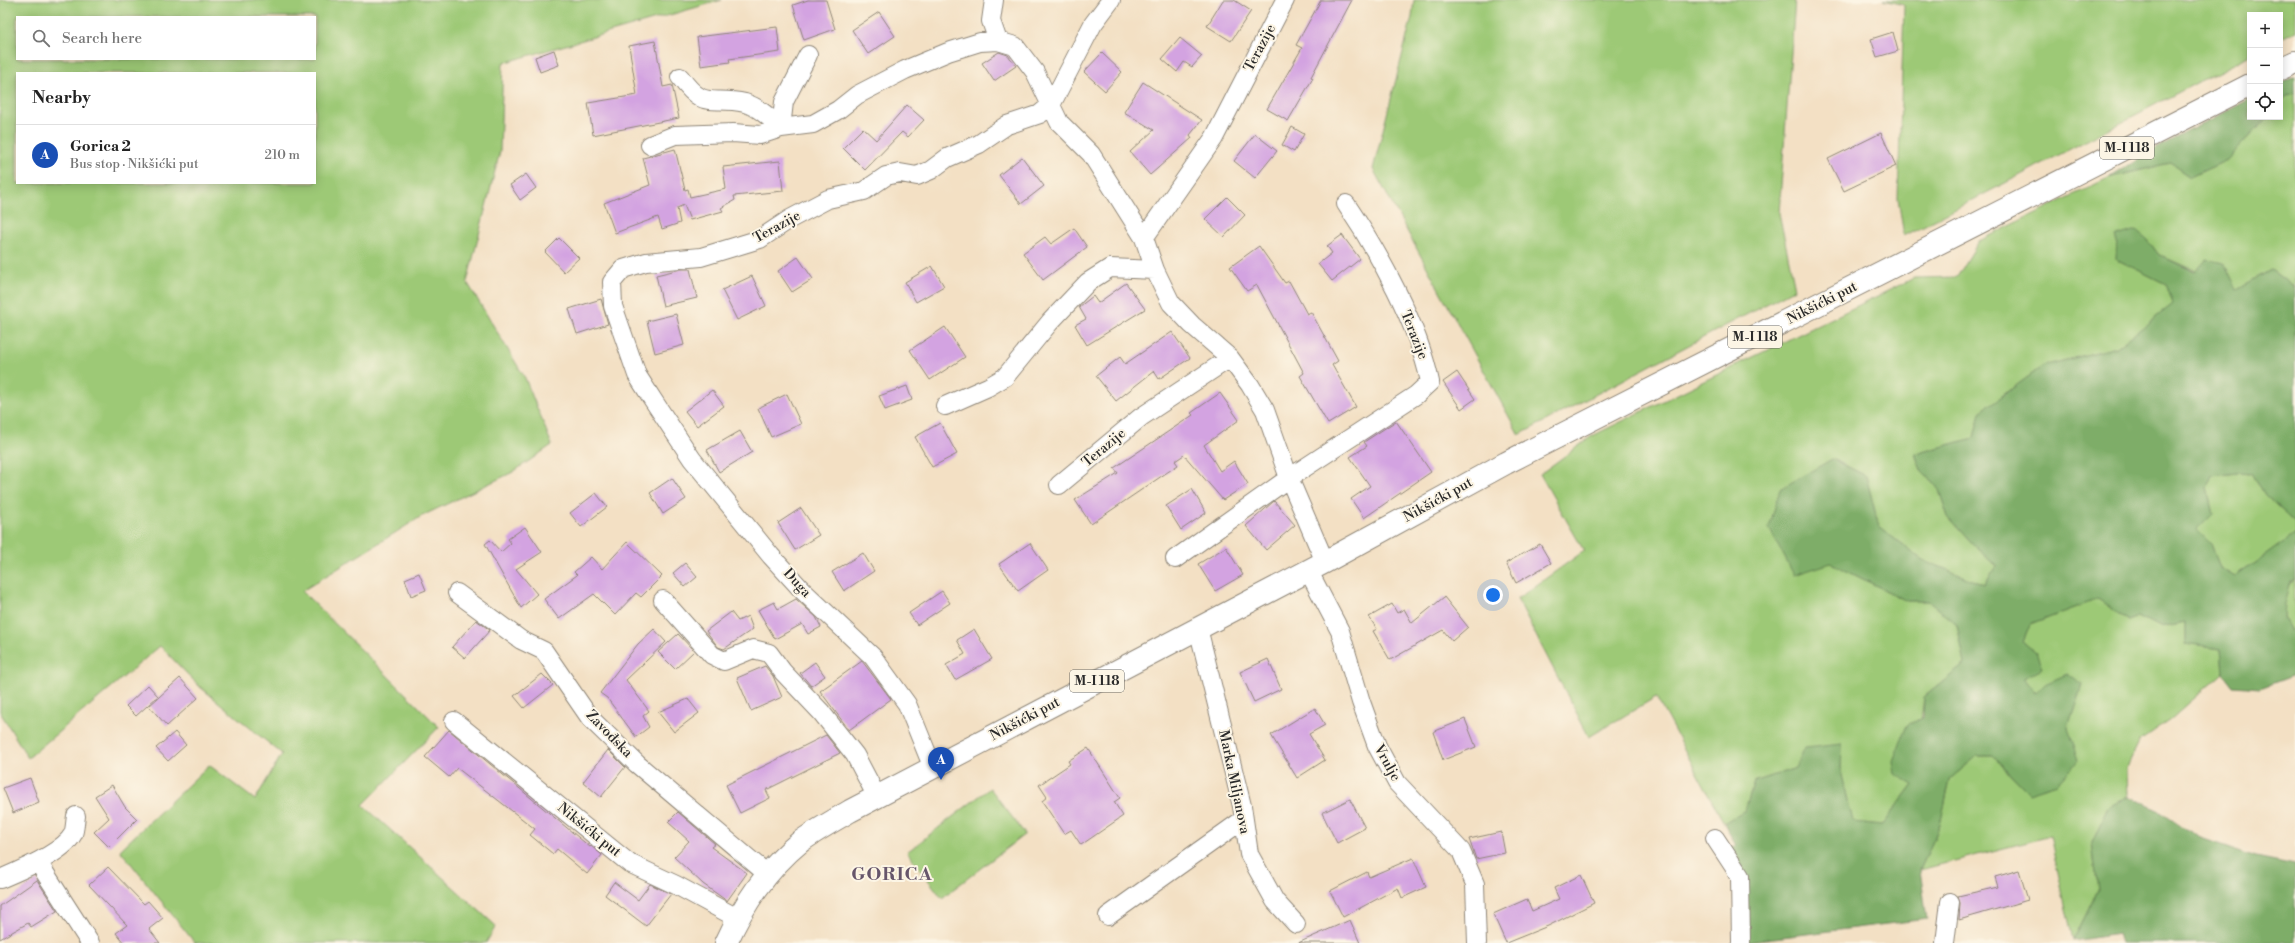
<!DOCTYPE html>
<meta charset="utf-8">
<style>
body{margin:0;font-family:"Libre Bodoni",serif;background:#f6f6f6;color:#222}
.controls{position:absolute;right:12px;top:12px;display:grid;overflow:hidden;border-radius:0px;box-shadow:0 2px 10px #0003}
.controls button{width:36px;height:36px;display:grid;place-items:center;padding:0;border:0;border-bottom:1px solid #e0e0e0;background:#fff;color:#222;font:20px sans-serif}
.you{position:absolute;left:1493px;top:595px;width:14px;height:14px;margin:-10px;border:3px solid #fff;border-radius:50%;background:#1a73e8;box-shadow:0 0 0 6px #1a73e833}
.badge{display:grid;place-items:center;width:26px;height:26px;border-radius:50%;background:#c8321e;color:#fff;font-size:13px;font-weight:700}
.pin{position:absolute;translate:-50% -33px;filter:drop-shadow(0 1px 2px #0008)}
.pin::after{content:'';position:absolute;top:21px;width:14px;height:12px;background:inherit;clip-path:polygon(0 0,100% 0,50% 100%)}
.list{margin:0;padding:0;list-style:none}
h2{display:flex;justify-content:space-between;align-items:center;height:52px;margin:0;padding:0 16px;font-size:17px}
h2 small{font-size:13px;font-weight:400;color:#767676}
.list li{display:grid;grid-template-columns:26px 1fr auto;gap:12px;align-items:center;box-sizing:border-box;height:60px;padding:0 16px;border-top:1px solid #e0e0e0}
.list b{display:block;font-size:15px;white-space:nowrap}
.list p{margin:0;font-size:13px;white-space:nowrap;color:#767676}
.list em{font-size:13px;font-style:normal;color:#767676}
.icon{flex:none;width:22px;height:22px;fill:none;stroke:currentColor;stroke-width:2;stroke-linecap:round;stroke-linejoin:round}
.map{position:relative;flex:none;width:2295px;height:943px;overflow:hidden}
.search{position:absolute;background:#fff;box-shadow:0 2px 10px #0003;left:16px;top:16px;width:300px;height:44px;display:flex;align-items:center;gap:10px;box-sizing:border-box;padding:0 14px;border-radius:0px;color:#767676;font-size:15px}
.panel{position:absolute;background:#fff;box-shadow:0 2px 10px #0003;left:16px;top:72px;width:300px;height:112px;border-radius:0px}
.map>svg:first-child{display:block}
.green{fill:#9dc976;stroke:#647a50;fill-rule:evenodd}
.forest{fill:#7ead67;stroke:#546c49}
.building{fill:#d3a3e1}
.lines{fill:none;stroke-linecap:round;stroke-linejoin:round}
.minor-casing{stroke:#8f8678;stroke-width:20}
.primary-casing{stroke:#8f8678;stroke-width:24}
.minor{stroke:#fff;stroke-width:18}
.primary{stroke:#fff;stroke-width:22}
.labels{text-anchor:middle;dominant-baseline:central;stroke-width:4;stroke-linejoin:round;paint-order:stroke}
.shield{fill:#fcf5e5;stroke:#6a6863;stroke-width:1}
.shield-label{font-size:13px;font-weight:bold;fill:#2b2b2b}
.street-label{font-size:14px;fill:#2b2b2b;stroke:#fcf5e5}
.district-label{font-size:18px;font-weight:bold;letter-spacing:1px;fill:#66556b;stroke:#fcf5e5}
</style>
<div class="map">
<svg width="2295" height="943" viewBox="0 0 2295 943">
<rect width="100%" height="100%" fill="#fcf5e5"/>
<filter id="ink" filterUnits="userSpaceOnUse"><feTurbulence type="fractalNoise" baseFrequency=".025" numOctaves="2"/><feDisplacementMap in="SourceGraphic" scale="8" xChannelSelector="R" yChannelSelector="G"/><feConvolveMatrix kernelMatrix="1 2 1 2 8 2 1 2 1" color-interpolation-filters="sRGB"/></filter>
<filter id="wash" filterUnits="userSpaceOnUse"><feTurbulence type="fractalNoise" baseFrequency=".012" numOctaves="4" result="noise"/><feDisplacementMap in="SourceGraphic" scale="16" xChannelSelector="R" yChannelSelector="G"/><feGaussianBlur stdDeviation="0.9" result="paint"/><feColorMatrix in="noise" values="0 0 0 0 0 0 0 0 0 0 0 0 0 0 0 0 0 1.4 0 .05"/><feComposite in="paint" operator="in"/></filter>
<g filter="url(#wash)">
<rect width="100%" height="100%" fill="#f3e0c4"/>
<path class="green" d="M0 0H722L503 63 500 151 467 282 525 378 552 445 513 472 422 516 302 591 439 727 363 805 496 926 486 943H195L120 850 209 765 255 800 282 754 200 687 160 646 28 758 0 712ZM17 17H315V59H17ZM17 73H315V183H17Z
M1414 0H1795L1779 213 1795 289 1519 435 1373 169 1412 17Z
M1883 0H2295V31L2280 39V15H2250V55L1904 236 1898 198 1904 5Z
M2295 94V288L2271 270 2237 289 2159 255 2147 239 2116 259 2166 284 2174 304 2117 347 2043 366 1980 412 1974 438 1915 454 1922 472 1938 487 1948 517 1972 544 1996 566 1984 585 1921 559 1879 527 1866 476 1833 459 1780 490 1831 563 1907 601H1928L1957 625 1965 664 1924 697 1913 784 1882 825 1853 822 1841 771 1842 744 1796 768 1754 782 1745 810 1724 823 1656 697 1589 737 1517 599 1584 551 1540 474 1592 436 1914 278 1957 277 1979 241 2108 178 2170 163 2190 177 2227 160 2267 117H2280V103L2287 96Z
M2237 472 2252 473 2265 495 2295 522V534L2235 577 2220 568 2211 544 2197 530 2213 514 2207 487 2212 475Z
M2295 578V637C2292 632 2287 626 2285 620 2281 610 2288 585 2295 578Z
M2098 599 2128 620 2139 616 2160 627 2185 622V644L2221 649 2223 673 2170 720 2140 741 2127 768 2128 796 2108 807 2092 842 2098 890 2073 941 2050 836 1920 870 1940 825 1950 779 1977 756H1993L2029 793 2068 727 2082 684 2036 693 2024 678 2036 653 2023 642 2030 625Z
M990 788 1025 834 942 898 907 852Z"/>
<path class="forest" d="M2295 76V94L2287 96 2280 103V84Z
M2250 99V117H2267L2227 160 2190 177 2170 163 2108 178 2160 146Z
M2136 230 2147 239 2159 255 2195 272 2207 259 2224 263 2237 289 2271 270 2295 288V522L2265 495 2252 473 2237 472 2212 475 2207 487 2213 514 2197 530 2211 544 2220 568 2235 577 2295 534V578L2291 582 2285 603 2284 619 2295 637V675L2260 688 2233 686 2223 673 2221 649 2185 644V622L2160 627 2139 616 2128 620 2098 599 2030 625 2023 642 2036 653 2042 668 2024 678 2036 693 2045 684 2067 674 2082 684 2068 727 2079 760 2057 784 2029 793 1993 756H1977L1950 779 1940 825 1920 870 1927 919 1742 942 1740 876 1724 853 1736 846 1724 823 1745 810 1754 782 1796 768 1805 748 1842 744 1841 771 1853 822 1882 825 1913 784 1895 774 1893 761 1907 725 1923 718 1924 697 1965 664 1957 625 1928 601H1907L1831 563 1794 575 1769 528 1780 489 1832 459 1866 476 1879 527 1921 559 1984 585 1996 566 1972 544 1948 517 1938 487 1922 472 1915 454 1974 438 1980 412 2043 366 2117 347 2173 304 2166 284 2116 259 2117 236Z
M2128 796 2162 812 2198 837 2256 857 2295 865V943H2121L2118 934 2073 941 2098 890 2092 842 2108 807Z"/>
<g id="blocks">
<path class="building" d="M808 0H826L835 29 804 40 793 5Z
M1223 0H1234L1251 11 1231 41 1207 26Z
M1321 0H1352L1311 77 1313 78 1288 121 1267 109 1302 48 1296 45Z
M879 12 895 36 868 54 852 30Z
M777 27 780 52 729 59 730 62 701 66 697 37Z
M1893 32 1898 51 1877 57 1871 39Z
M1180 38 1202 56 1192 67 1184 62 1177 72 1162 59Z
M655 41 663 87 672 85 679 118 593 135 588 103 637 95 629 46Z
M554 50 559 65 540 72 535 57Z
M999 52 1008 55 1016 66 994 81 982 63Z
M1102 53 1122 72 1105 91 1084 72Z
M1143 82 1202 120 1190 135 1192 138 1150 175 1130 152 1154 130 1124 112Z
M907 105 924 120 908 137 902 132 865 170 843 148 863 128 876 140Z
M1292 127 1304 134 1294 152 1282 145Z
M1881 133 1896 166 1844 191 1828 159Z
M1255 134 1277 151 1255 178 1234 161Z
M675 149 685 190 688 189 690 197 726 189 723 167 780 161 783 191 734 196 735 200 721 208 723 211 690 220 684 205 677 208 680 223 662 229 658 217 615 233 604 203 650 185 643 158Z
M1022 157 1044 186 1021 204 999 175Z
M526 174 536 188 520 200 510 185Z
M1227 197 1245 215 1224 237 1205 219Z
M1074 228 1087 247 1043 280 1023 253 1045 237 1051 244Z
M1342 235 1360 259 1332 281 1318 264 1332 253 1327 246Z
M559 238 579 258 564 272 545 252Z
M1259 246 1285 283 1289 281 1307 314 1311 312 1338 361 1332 365 1356 407 1328 424 1300 376 1304 373 1257 285 1247 291 1230 267Z
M798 257 813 279 792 292 778 271Z
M932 266 944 286 916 302 905 282Z
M681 269H690L697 298 663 306 656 275Z
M752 276 766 306 737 320 722 290Z
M1126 283 1145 309 1087 345 1075 325 1086 319 1079 307 1093 296 1098 303Z
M601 299 608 324 577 334 569 309Z
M676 314 684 345 655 353 647 321Z
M945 327 965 357 930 380 910 350Z
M1172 332 1190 358 1159 379 1154 371 1116 401 1096 376 1120 357 1125 364Z
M1457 372 1475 399 1461 409 1443 382Z
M907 386 912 400 885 410 879 396Z
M712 390 724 406 697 426 685 411Z
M1220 393 1239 420 1204 445 1220 471 1234 461 1248 484 1223 500 1184 455 1175 461 1178 465 1091 524 1075 500 1118 473 1114 468 1193 415 1191 413Z
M787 394 801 424 771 437 758 408Z
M1396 421 1431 472 1364 518 1351 499 1370 486 1350 457 1367 446 1364 442Z
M940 423 957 454 932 467 915 437Z
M740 431 752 452 719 472 707 450Z
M672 478 686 499 663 514 650 493Z
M1192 489 1206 513 1181 530 1166 506Z
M596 493 607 507 581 527 570 513Z
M1274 501 1295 525 1266 550 1246 526Z
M801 508 819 535 795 550 778 523Z
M525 527 542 552 516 569 537 594 521 608 485 544 490 540 501 552 511 543 508 539Z
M627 542 662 576 641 597 636 593 615 615 594 594 559 619 544 599 577 575 574 572 591 557 602 569Z
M1030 543 1048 570 1018 591 999 564Z
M1540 544 1551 563 1516 583 1506 563Z
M1226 547 1243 575 1215 591 1198 564Z
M863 553 874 571 844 591 832 572Z
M685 563 697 577 685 587 673 573Z
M419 573 426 590 411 596 405 579Z
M942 591 950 603 917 625 909 613Z
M1444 597 1468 627 1452 641 1443 630 1390 660 1373 631 1377 629 1369 617 1392 604 1397 613 1404 609 1412 623Z
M796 599 816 617 821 627 808 634 802 624 775 639 758 610 774 602 778 609Z
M731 612 738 621 748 616 753 629 724 649 718 647 706 631Z
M476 620 490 630 465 658 452 647Z
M654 629 666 642 626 680 649 711 643 716 649 727 636 737 607 698 600 693 638 644Z
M974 629 992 659 955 680 946 665 965 654 957 640Z
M678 634 694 651 675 669 658 652Z
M1268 659 1281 689 1254 702 1240 672Z
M862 661 891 699 849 730 820 691Z
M815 662 825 676 811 686 800 673Z
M765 666 773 676 782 697 751 711 737 678Z
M542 674 553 685 524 708 514 696Z
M180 678 198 698 167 726 149 706Z
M148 685 158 696 136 716 126 706Z
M688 699 699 713 674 732 658 712Z
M1315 708 1325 725 1309 734 1325 760 1297 778 1271 735Z
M1465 719 1476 747 1443 760 1433 732Z
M449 730 590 847 591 846 602 855 587 874 557 849 553 854 530 835 535 829 457 768 449 777 425 757Z
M175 732 186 745 168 761 156 748Z
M826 735 840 753 766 790 770 798 740 813 726 785Z
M1088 748 1120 798 1114 802 1123 816 1081 845 1071 830 1064 834 1042 801 1047 797 1039 785 1070 764 1068 761Z
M608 750 625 767 601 797 583 782Z
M30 778 39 802 13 813 3 788Z
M112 785 125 807 137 819 109 847 94 832 109 818 95 796Z
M1350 799 1365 828 1337 843 1322 813Z
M678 812 715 844 711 847 747 873 727 901 703 884 674 857 689 841 668 822Z
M1501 832 1505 853 1476 859 1469 839Z
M1413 858 1426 887 1402 898 1398 888 1343 917 1330 891 1367 872 1369 877Z
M108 867 144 904 148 901 163 918 149 929 160 943H124L116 933 127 925 89 885Z
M2019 870 2028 900 1959 920 1960 903 1958 896 1998 887 1995 877Z
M1581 875 1594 903 1548 926 1506 943 1493 914 1527 899 1532 911 1559 899 1554 888Z
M37 880 57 911 31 927 28 923 0 939V906Z
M614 882 638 900 650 884 671 894 646 926 605 895Z
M1350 920 1360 943H1298Z"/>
</g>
</g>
<g filter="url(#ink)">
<use href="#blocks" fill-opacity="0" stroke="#8f8678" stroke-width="1"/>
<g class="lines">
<g class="minor-casing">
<path id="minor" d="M994 0 991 21 998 41
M680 77C705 112 711 95 745 103 759 107 771 119 781 128
M781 128 784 102 808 55
M650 145 675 135 733 133 760 135 781 128 813 124 838 110 857 95 905 70 948 52 980 42 998 41 1015 46 1035 72 1059 122 1091 154 1144 238 1155 270 1171 303 1192 325 1230 358 1250 385 1265 410 1289 478 1325 562
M1144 238 1214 138 1285 0
M945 406 988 387 1005 377 1050 322 1088 282 1110 268 1155 270
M1059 485 1141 417 1230 358
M1175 559 1289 478 1416 395 1430 382C1418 324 1379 253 1346 204
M1308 570 1340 631 1361 702 1377 746 1397 783 1461 851 1475 884 1477 943
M457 593 521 640 544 651 590 718 637 764 766 873
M663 600 712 655 724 661 753 649 769 653 783 672 821 712 855 755 877 797
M1198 628 1242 806 1249 854 1275 901 1296 924
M454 721 629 863 676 885 737 918
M933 768 907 704 873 657 802 590 771 556 692 459 653 400 637 375 613 306 612 282 623 269 646 262 701 257 760 239 790 219 828 199 864 191 886 176 900 173 917 176 931 170 947 158 979 144 1007 125 1040 114 1051 105 1093 24 1111 0
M1715 838 1740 876 1741 943
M38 862 90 943
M0 879C19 871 63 853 73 834 75 829 75 822 76 816
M1108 916 1244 819
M1945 943 1950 902"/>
</g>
<g class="primary-casing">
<path id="primary" d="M2280 69 2295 62
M726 943C744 904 766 870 800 842 815 831 833 821 850 811L1325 562 1506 463 2250 85"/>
</g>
<use href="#minor" class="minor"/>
<use href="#primary" class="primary"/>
</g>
</g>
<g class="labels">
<g class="shield">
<rect x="2100" y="137" width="54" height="22" rx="3"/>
<rect x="1728" y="326" width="54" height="22" rx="3"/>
<rect x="1070" y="670" width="54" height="22" rx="3"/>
</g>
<g class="shield-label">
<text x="2127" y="148">M-I 118</text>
<text x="1755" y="337">M-I 118</text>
<text x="1097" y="681">M-I 118</text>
</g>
<g class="street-label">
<text transform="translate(1260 48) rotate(-62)">Terazije</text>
<text transform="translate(777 227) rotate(-29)">Terazije</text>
<text transform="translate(1822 303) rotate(-27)">Nikšićki put</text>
<text transform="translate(1414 335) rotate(68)">Terazije</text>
<text transform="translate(1104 448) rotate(-40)">Terazije</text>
<text transform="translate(1438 500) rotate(-29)">Nikšićki put</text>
<text transform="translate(797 583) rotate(47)">Duga</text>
<text transform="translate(1025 719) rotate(-28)">Nikšićki put</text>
<text transform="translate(609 734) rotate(46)">Zavođska</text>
<text transform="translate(1387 763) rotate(61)">Vrulje</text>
<text transform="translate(1234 782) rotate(78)">Marka Miljanova</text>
<text transform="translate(589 830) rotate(39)">Nikšićki put</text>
</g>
<g class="district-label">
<text x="892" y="874">GORICA</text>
</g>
</g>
</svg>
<div class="controls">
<button>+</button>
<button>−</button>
<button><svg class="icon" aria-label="locate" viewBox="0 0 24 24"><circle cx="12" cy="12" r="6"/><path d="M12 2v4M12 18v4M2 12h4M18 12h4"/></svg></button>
</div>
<div class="you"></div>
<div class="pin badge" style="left:941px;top:780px;background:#1a4fb4">A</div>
<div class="search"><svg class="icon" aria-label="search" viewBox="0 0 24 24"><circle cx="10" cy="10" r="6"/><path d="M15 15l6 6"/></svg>Search here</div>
<section class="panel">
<h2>Nearby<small></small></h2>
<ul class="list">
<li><span class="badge" style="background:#1a4fb4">A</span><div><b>Gorica 2</b><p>Bus stop · Nikšićki put</p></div><em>210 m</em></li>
</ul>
</section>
</div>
